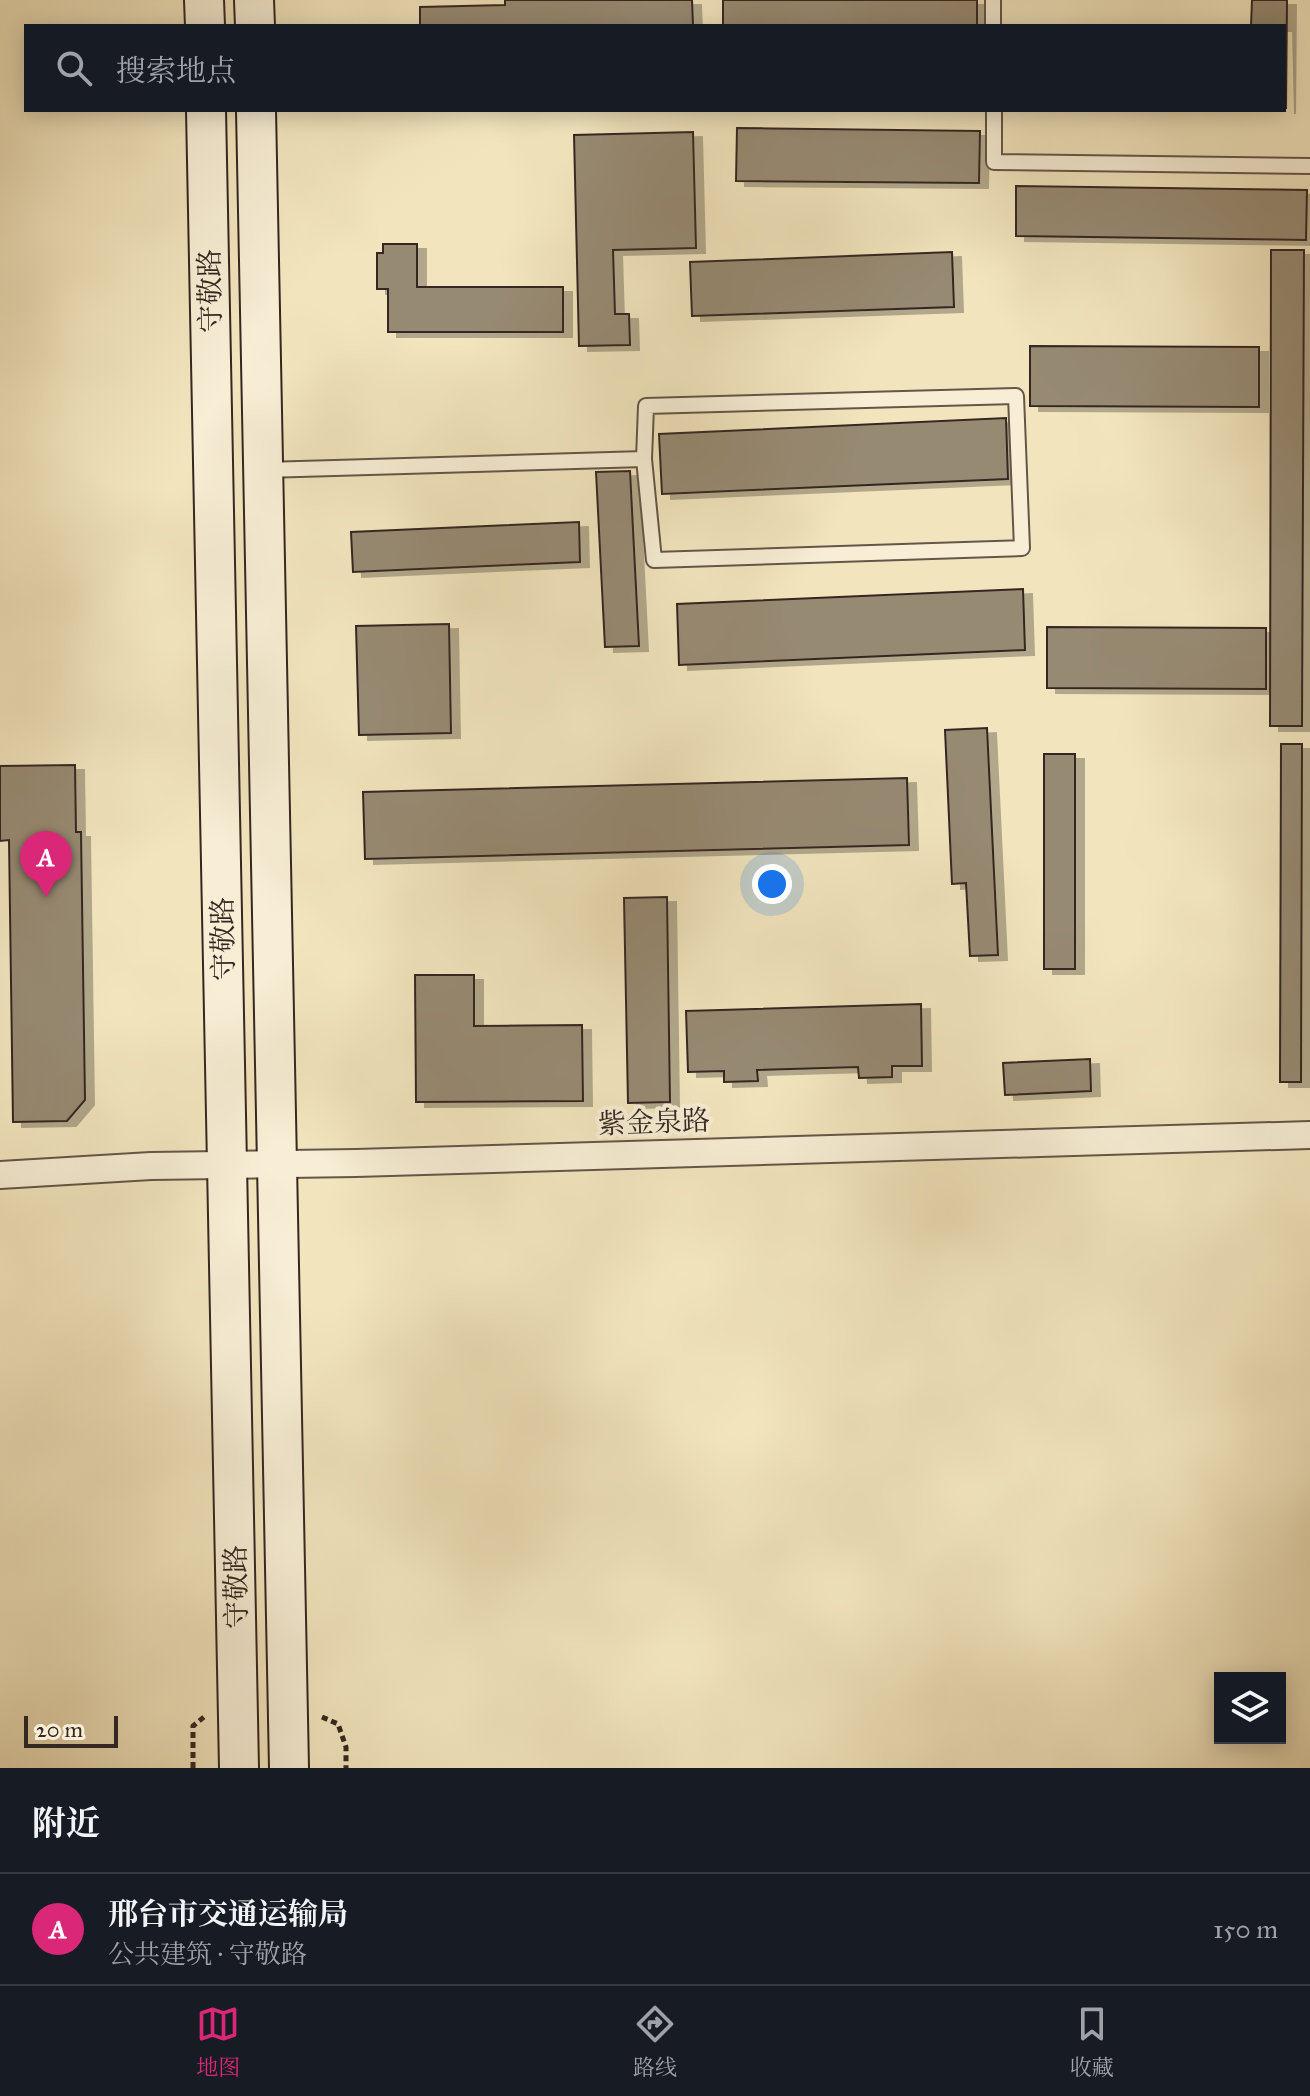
<!DOCTYPE html>
<html lang="zh">
<meta charset="utf-8">
<style>
body{margin:0;font-family:"IM FELL Great Primer","Noto Serif SC",serif;background:#20242c;color:#f1f3f6}
.controls{position:absolute;right:24px;bottom:24px;display:grid;overflow:hidden;border-radius:0px;box-shadow:0 4px 20px #0003}
.controls button{width:72px;height:72px;display:grid;place-items:center;padding:0;border:0;border-bottom:2px solid #363941;background:#171b24;color:#f1f3f6;font:40px sans-serif}
.scale{position:absolute;left:24px;bottom:20px;width:94px;box-sizing:border-box;padding-left:8px;border:4px solid #352721;border-top:0;font-size:22px;line-height:28px;white-space:nowrap;color:#352721;-webkit-text-stroke:6px #f7eed5;paint-order:stroke}
.you{position:absolute;left:772px;top:884px;width:28px;height:28px;margin:-20px;border:6px solid #fff;border-radius:50%;background:#1a73e8;box-shadow:0 0 0 12px #1a73e833}
.badge{display:grid;place-items:center;width:52px;height:52px;border-radius:50%;background:#db2777;color:#fff;font-size:26px;font-weight:700}
.pin{position:absolute;translate:-50% -66px;filter:drop-shadow(0 2px 4px #0008)}
.pin::after{content:'';position:absolute;top:42px;width:28px;height:24px;background:inherit;clip-path:polygon(0 0,100% 0,50% 100%)}
.list{margin:0;padding:0;list-style:none}
h2{display:flex;justify-content:space-between;align-items:center;height:104px;margin:0;padding:0 32px;font-size:34px}
h2 small{font-size:26px;font-weight:400;color:#9ea1a6}
.list li{display:grid;grid-template-columns:52px 1fr auto;gap:24px;align-items:center;box-sizing:border-box;height:112px;padding:0 32px;border-top:2px solid #363941}
.list b{display:block;font-size:30px;white-space:nowrap}
.list p{margin:0;font-size:26px;white-space:nowrap;color:#9ea1a6}
.list em{font-size:26px;font-style:normal;color:#9ea1a6}
.icon{flex:none;width:44px;height:44px;fill:none;stroke:currentColor;stroke-width:2;stroke-linecap:round;stroke-linejoin:round}
.map{position:relative;flex:none;width:1310px;height:1768px;overflow:hidden}
.search{position:absolute;background:#171b24;box-shadow:0 4px 20px #0003;left:24px;right:24px;top:24px;height:88px;display:flex;align-items:center;gap:20px;box-sizing:border-box;padding:0 28px;border-radius:0px;color:#9ea1a6;font-size:30px}
.sheet{height:216px;background:#171b24}
nav{display:flex;justify-content:space-around;align-items:center;box-sizing:border-box;height:112px;border-top:2px solid #363941;background:#171b24;font-size:22px;color:#9ea1a6}
nav a{display:grid;justify-items:center;gap:4px}
nav .on{color:#db2777}
.map>svg:first-child{display:block}
.building{fill:#978a73;stroke:#352721;stroke-width:2;filter:url(#shadow)}
.lines{fill:none;stroke-linecap:round;stroke-linejoin:round}
.lane-casing{stroke:#645648;stroke-width:18}
.street-casing{stroke:#645648;stroke-width:30}
.secondary-casing{stroke:#352721;stroke-width:42}
.path{stroke:#352721;stroke-width:5;stroke-dasharray:6 4;stroke-linecap:butt}
.lane{stroke:#f7eed5;stroke-width:14}
.street{stroke:#f7eed5;stroke-width:26}
.secondary{stroke:#f7eed5;stroke-width:38}
.labels{text-anchor:middle;dominant-baseline:central;stroke-width:8;stroke-linejoin:round;paint-order:stroke}
.street-label{font-size:28px;fill:#352721;stroke:#f7eed5}
</style>
<div class="map">
<svg width="1310" height="1768" viewBox="0 0 1310 1768">
<defs>
<filter id="shadow"><feDropShadow dx="9" dy="5" stdDeviation="0" flood-color="#0004"/></filter>
</defs>
<rect width="100%" height="100%" fill="#f2e5be"/>
<filter id="stains"><feTurbulence type="fractalNoise" baseFrequency=".0025" numOctaves="4"/><feColorMatrix values="0 0 0 0 .2 0 0 0 0 .09 0 0 0 0 .02 0 0 0 .5 -.17"/></filter>
<radialGradient id="worn" r=".72"><stop offset=".6" stop-color="#630" stop-opacity="0"/><stop offset="1" stop-color="#630" stop-opacity=".3"/></radialGradient>
<path class="building" d="M505 0H692L693 26H420V7L505 5Z
M723 0H977V26H723Z
M1252 0H1287L1286 109 1284 26H1251Z
M737 128 980 131 979 183 736 181Z
M693 132 696 248 613 250 615 314H629L630 345 579 346 574 135Z
M1016 186 1307 190 1306 240 1016 236Z
M383 244H417V287H563V332H388V289H377V253H383Z
M1271 250H1304L1302 726H1270Z
M952 252 954 307 692 316 690 262Z
M1030 346 1259 347V407L1030 406Z
M1006 418 1008 479 662 494 659 434Z
M630 471 639 646 605 647 596 472Z
M579 522 580 562 353 572 351 532Z
M1023 589 1025 650 679 665 677 604Z
M449 624 451 733 359 735 356 626Z
M1047 627 1266 628V689L1047 688Z
M987 728 998 955 970 956 966 883 952 884 945 730Z
M1281 744H1302L1301 1082H1280Z
M1044 754H1075V969H1044Z
M75 765 76 832H81L85 1100 67 1121 13 1122 9 840 0 841V766Z
M907 778 909 845 365 859 363 792Z
M667 897 670 1102 628 1103 624 898Z
M415 975H474V1026L582 1025 583 1101 416 1102Z
M921 1004 922 1066H892V1077L859 1078 858 1067 757 1070 758 1081 724 1082V1071L688 1072 686 1011Z
M1090 1059 1091 1091 1005 1095 1003 1063Z"/>
<g class="lines">
<g class="lane-casing">
<path id="lane" d="M993 0V26
M994 110V162L1310 166
M1016 396 1022 548 654 560 644 459 646 406Z
M264 470 644 459"/>
</g>
<g class="street-casing">
<path id="street" d="M0 1175 151 1166 356 1163 1310 1135"/>
</g>
<g class="secondary-casing">
<path id="secondary" d="M204 0 205 26
M254 0 255 26
M206 110 239 1768
M256 110 289 1768"/>
</g>
<path class="path" d="M322 1717 338 1724 346 1747V1768
M193 1768V1726L204 1717"/>
<use href="#lane" class="lane"/>
<use href="#street" class="street"/>
<use href="#secondary" class="secondary"/>
</g>
<g class="labels">
<g class="street-label">
<text transform="translate(210 291) rotate(-91)">守敬路</text>
<text transform="translate(223 939) rotate(-91)">守敬路</text>
<text transform="translate(654 1122) rotate(-2)">紫金泉路</text>
<text transform="translate(236 1587) rotate(-91)">守敬路</text>
</g>
</g>
<rect width="100%" height="100%" filter="url(#stains)"/>
<rect width="100%" height="100%" fill="url(#worn)"/>
</svg>
<div class="controls">
<button><svg class="icon" aria-label="layers" viewBox="0 0 24 24"><path d="M12 4l9 5-9 5-9-5zM3 14l9 5 9-5"/></svg></button>
</div>
<div class="scale">20 m</div>
<div class="you"></div>
<div class="pin badge" style="left:46px;top:897px">A</div>
<div class="search"><svg class="icon" aria-label="search" viewBox="0 0 24 24"><circle cx="10" cy="10" r="6"/><path d="M15 15l6 6"/></svg>搜索地点</div>
</div>
<section class="sheet">
<h2>附近<small></small></h2>
<ul class="list">
<li><span class="badge">A</span><div><b>邢台市交通运输局</b><p>公共建筑 · 守敬路</p></div><em>150 m</em></li>
</ul>
</section>
<nav>
<a class="on"><svg class="icon" aria-label="map" viewBox="0 0 24 24"><path d="M3 6l6-2 6 2 6-2v14l-6 2-6-2-6 2zM9 4v14M15 6v14"/></svg>地图</a>
<a><svg class="icon" aria-label="directions" viewBox="0 0 24 24"><path d="M12 3l9 9-9 9-9-9zM9 14v-3h6M13 9l2 2-2 2"/></svg>路线</a>
<a><svg class="icon" aria-label="saved" viewBox="0 0 24 24"><path d="M7 4h10v16l-5-4-5 4z"/></svg>收藏</a>
</nav>
